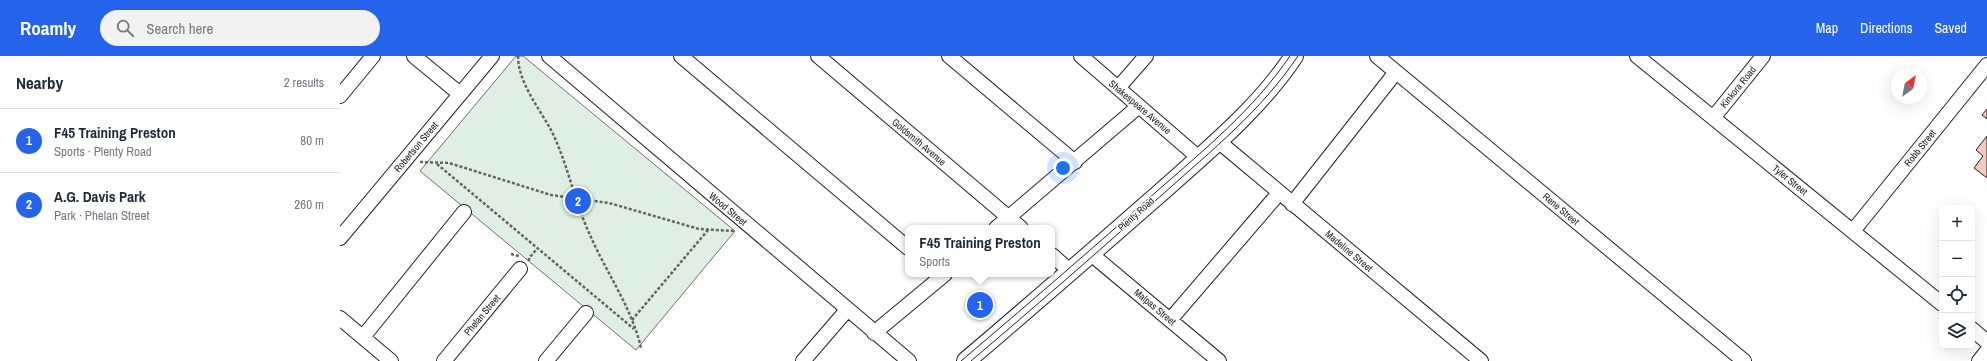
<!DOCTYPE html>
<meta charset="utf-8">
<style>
body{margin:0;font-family:"Archivo Narrow",sans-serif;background:#f2f2f3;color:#1f2937}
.controls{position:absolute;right:12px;bottom:12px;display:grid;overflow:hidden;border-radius:8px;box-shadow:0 4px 16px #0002}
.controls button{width:36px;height:36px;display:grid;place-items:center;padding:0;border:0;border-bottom:1px solid #e0e1e3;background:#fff;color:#1f2937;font:20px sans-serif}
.compass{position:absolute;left:1551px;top:12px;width:36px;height:36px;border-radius:50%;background:#fff;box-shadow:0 4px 16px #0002;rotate:32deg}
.you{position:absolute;left:723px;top:112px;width:14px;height:14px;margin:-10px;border:3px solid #fff;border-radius:50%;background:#1a73e8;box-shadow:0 0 0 6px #1a73e833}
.badge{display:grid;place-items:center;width:26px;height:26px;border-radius:50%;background:#2563eb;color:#fff;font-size:13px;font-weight:700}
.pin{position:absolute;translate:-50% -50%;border:2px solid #fff;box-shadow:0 1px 4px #0006}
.popup{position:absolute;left:565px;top:169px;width:150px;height:52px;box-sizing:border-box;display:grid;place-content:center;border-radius:8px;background:#fff;filter:drop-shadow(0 1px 3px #0005);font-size:13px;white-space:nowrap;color:#747a83}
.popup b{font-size:15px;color:#1f2937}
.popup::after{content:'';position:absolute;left:50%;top:100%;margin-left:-8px;border:8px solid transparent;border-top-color:#fff}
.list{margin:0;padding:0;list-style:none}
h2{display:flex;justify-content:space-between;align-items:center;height:52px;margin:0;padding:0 16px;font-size:17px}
h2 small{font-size:13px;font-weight:400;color:#747a83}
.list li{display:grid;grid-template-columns:26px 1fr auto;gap:12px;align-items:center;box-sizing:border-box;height:64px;padding:0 16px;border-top:1px solid #e0e1e3}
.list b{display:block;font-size:15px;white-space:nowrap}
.list p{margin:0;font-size:13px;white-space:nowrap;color:#747a83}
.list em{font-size:13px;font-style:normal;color:#747a83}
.icon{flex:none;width:22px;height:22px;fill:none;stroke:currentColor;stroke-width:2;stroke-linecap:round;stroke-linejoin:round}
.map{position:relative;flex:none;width:1647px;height:305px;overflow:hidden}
header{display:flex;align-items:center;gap:24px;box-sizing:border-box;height:56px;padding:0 20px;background:#2563eb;color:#fff}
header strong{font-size:19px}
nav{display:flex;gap:22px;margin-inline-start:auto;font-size:14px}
.search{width:280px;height:36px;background:#f2f2f3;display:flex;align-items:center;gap:10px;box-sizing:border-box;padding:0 14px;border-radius:22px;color:#747a83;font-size:15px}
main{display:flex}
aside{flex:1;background:#fff}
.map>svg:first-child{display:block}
.green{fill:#e0efe3;stroke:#6f6f6f}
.building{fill:#f3c9c0;stroke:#222}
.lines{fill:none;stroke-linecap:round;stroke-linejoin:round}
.minor-casing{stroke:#222;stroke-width:16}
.major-casing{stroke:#222;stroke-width:20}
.path{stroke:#646464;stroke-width:2.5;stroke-dasharray:3 2;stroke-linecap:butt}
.minor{stroke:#fff;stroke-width:14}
.major{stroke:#fff;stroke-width:18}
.tram{stroke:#222;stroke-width:1}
.labels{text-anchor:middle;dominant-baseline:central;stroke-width:3;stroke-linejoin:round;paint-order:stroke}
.street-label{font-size:10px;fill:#222;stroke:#fff}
</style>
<header>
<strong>Roamly</strong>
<div class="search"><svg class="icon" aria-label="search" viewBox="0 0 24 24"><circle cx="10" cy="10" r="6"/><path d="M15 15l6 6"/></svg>Search here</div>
<nav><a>Map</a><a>Directions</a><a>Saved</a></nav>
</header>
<main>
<aside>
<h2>Nearby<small>2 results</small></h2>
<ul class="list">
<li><span class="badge">1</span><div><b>F45 Training Preston</b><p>Sports · Plenty Road</p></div><em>80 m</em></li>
<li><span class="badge">2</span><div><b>A.G. Davis Park</b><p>Park · Phelan Street</p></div><em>260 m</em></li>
</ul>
</aside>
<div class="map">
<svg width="1647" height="305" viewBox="0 0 1647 305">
<rect width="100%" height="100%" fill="#fff"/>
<path class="green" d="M176 0H183L395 175 296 294 80 115Z"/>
<path class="building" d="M1647 53V63L1642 59Z
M1647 80V122L1634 112 1643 100 1636 94Z"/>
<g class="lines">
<g class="minor-casing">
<path id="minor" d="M74 0 120 38
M209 0 569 305
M341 0 568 192
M478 0 681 172
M609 0 735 106
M741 0 859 102
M1037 0 1404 305
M1297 0 1602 248
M778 32 806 0
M0 40 33 0
M1373 62 1423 0
M878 85 1141 305
M952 148 1056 16
M656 172 799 50
M1513 175 1647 9
M0 182 152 0
M751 198 879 305
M712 199 731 216
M0 262 51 305
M830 264 939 137
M1632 273 1647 286
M534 277 605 218
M23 281 124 156
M104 305 180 213
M206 305 246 257
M463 305 507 254
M1639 305 1647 295"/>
</g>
<g class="major-casing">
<path id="major" d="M626 305C691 250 755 194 819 138 867 95 918 54 954 0"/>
</g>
<path class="path" d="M178 0C178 26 199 52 211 74 228 108 234 145 250 179 266 216 292 252 301 292
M80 106 109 107 211 139 269 147 359 173 394 175
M97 108 294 273
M171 198 179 200
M189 205V202L197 193
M292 264 368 174"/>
<use href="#minor" class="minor"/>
<use href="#major" class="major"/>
<path class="tram" d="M621 305C687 249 752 193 816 136 864 94 914 53 950 0
M631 305C696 250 760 194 823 138 871 95 922 54 958 0"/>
</g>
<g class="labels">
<g class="street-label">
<text transform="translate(1398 31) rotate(-51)">Kinkora Road</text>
<text transform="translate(800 51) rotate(40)">Shakespeare Avenue</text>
<text transform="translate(579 86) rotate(40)">Goldsmith Avenue</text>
<text transform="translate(76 91) rotate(-50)">Robertson Street</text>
<text transform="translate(1580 92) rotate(-51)">Robb Street</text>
<text transform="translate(1450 124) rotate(39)">Tyler Street</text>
<text transform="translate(388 153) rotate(40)">Wood Street</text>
<text transform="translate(1221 153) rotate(40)">Rene Street</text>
<text transform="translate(796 158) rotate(-42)">Plenty Road</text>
<text transform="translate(1009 195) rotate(40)">Madeline Street</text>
<text transform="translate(815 251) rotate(40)">Malpas Street</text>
<text transform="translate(142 259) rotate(-50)">Phelan Street</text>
</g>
</g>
</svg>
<div class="controls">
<button>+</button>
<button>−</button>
<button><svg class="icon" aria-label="locate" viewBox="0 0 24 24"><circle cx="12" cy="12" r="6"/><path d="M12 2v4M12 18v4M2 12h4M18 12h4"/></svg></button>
<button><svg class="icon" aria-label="layers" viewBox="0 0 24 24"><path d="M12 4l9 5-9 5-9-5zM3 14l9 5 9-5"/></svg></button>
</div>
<svg class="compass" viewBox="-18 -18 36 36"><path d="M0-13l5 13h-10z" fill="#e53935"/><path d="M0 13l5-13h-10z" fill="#747a83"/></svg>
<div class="you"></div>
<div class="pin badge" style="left:640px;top:249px">1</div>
<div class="popup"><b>F45 Training Preston</b>Sports</div>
<div class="pin badge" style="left:238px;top:145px">2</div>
</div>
</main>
